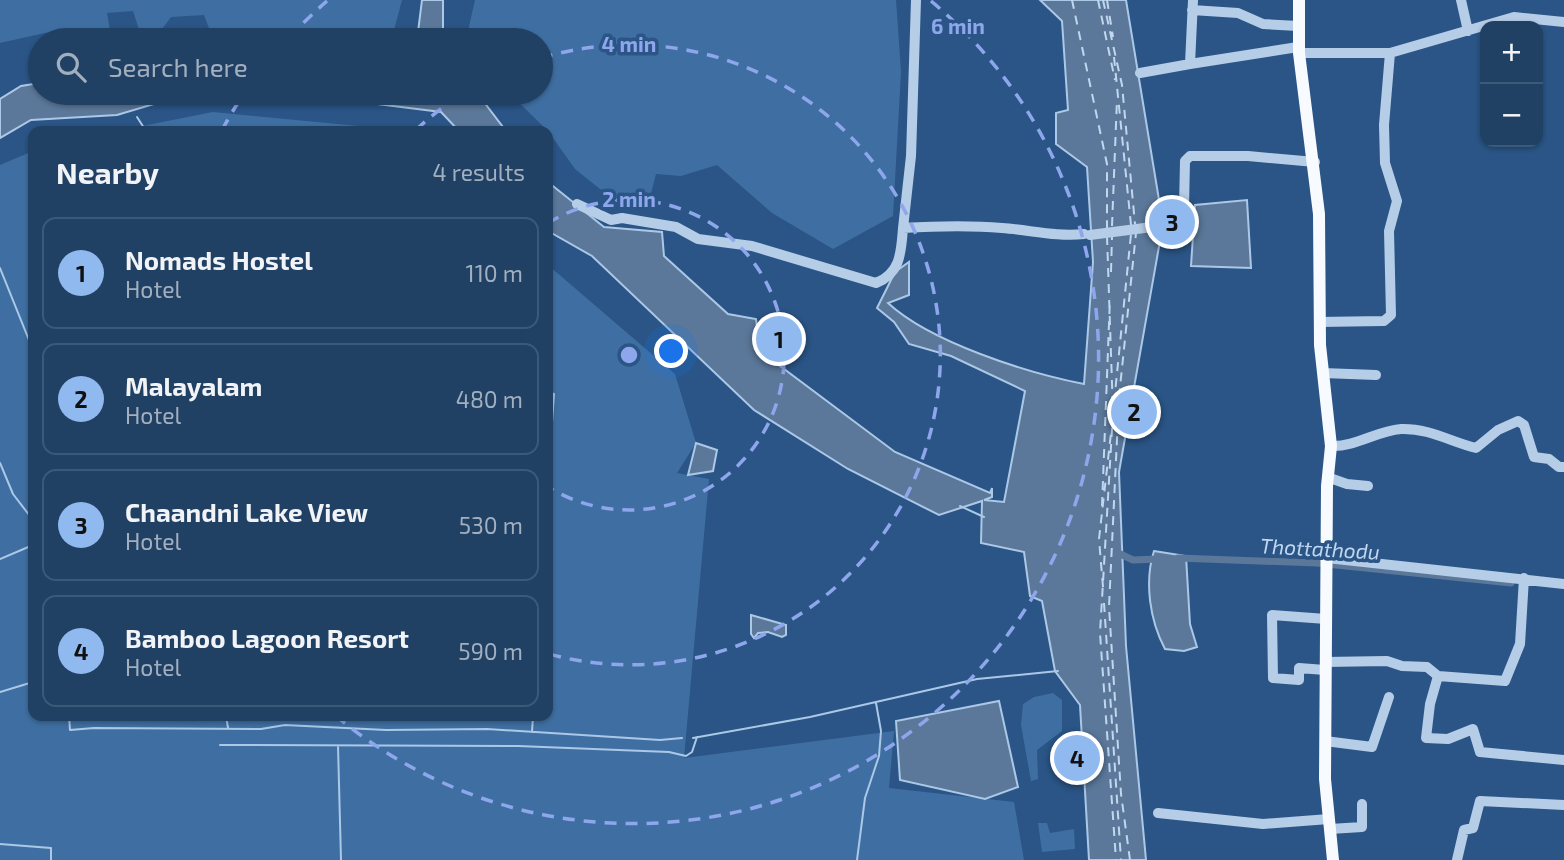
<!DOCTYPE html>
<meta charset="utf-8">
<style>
body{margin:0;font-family:"Exo 2",sans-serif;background:#2d4b6d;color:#f1f3f6}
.controls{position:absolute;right:21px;top:21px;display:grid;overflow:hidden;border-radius:14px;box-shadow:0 2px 5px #0004}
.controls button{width:63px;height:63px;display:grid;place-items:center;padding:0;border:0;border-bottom:2px solid #3d5978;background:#204064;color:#f1f3f6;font:35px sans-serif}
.you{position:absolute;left:672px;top:352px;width:24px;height:24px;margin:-18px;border:5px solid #fff;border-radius:50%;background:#1a73e8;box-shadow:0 0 0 10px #1a73e833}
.badge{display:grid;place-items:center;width:46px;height:46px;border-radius:50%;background:#90b9f0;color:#111;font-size:23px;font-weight:700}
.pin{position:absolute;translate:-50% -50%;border:4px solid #fff;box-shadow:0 2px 7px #0006}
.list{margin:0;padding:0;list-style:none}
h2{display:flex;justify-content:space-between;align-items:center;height:91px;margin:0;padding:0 28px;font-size:30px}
h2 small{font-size:23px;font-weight:400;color:#a2afbf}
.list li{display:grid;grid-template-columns:46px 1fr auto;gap:21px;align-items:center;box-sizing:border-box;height:112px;margin:0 14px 14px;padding:0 14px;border:2px solid #3d5978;border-radius:14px}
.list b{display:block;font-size:26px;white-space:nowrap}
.list p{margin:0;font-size:23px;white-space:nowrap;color:#a2afbf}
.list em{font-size:23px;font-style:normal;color:#a2afbf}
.icon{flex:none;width:38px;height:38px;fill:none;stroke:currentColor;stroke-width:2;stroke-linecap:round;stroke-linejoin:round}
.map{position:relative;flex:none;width:1564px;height:860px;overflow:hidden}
.search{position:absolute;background:#204064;box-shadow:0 2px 5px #0004;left:28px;top:28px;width:525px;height:77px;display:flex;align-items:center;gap:18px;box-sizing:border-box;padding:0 24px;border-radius:38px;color:#a2afbf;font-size:26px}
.panel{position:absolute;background:#204064;box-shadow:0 2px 5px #0004;left:28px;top:126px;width:525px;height:595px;border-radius:14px}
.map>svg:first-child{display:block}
.green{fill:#3f6fa2}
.water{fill:#5b789a;stroke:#abc8e7;stroke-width:2}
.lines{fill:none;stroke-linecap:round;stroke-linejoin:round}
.stream{stroke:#abc8e7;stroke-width:2}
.canal{stroke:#5b789a;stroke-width:7}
.ferry{stroke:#c1d7ef;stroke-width:2;stroke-dasharray:9 7;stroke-linecap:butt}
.minor{stroke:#b6cde7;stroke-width:10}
.major{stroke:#f7fafe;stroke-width:12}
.ring{fill:none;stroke:#8ea6ec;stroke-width:3.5;stroke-dasharray:12 9}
.labels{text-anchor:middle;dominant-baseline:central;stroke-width:7;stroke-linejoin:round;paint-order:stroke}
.water-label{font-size:21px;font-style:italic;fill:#c1d7ef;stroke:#2a5586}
.centre{fill:#8ea6ec;stroke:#2a5586;stroke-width:3.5}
.ring-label{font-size:21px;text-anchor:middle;font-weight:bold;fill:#8ea6ec;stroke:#2a5586;stroke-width:7;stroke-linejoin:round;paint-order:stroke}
</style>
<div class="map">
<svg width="1564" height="860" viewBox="0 0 1564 860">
<rect width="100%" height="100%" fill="#2a5586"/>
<path class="green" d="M0 0H402L393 34 344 38 212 36 204 15 171 17 156 37 142 39 133 11 107 13 111 36C91 42 84 40 67 28L0 43Z
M475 0H896L901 72 893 216 833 249 772 213 717 165 681 176 656 174 648 205 615 201 575 169 548 131 509 93H541V40H466Z
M213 112 411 131H117Z
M33 151V716H548V265L675 374 696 443 677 473 709 479 684 758 894 731 889 788 1014 802 1024 860H0V165Z
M1053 693 1062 700V731L1037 750 1038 779 1031 781 1021 725 1023 704 1034 697Z
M1038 823H1047L1050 833 1074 829 1075 849 1042 852Z"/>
<path class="water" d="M422 0H443V40H417Z
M1040 0H1126L1163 224 1119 472 1126 646 1146 860H1089L1080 705 1055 671 1042 601 1030 596 1024 552 981 543 982 501 939 515 848 469 754 410 592 256 548 231V182L604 227 662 232 664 256 728 314 756 319 760 351 895 452 990 493 992 488V497L984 500 1004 502 1025 391 951 356 909 344 894 322 877 308 895 272 909 262V295L888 303C930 342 1027 373 1084 384L1093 262 1087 167 1056 144V113L1068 110 1062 21Z
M40 83V93H225L184 95 117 115 31 120 0 138V99L21 86Z
M289 93H477L506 131H459L441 112Z
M1247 200 1251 268 1191 266 1195 205Z
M696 443 717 450 713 471 688 475Z
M1154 551 1186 556 1190 624 1197 647 1184 651 1165 649C1150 621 1144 582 1154 551Z
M751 615 786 625V635L782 637 768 632 758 633 754 638 751 634Z
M999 701 1018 787 985 799 900 780 896 721Z"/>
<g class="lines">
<path class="stream" d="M137 117 146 131
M0 268 33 350
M548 392 554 394 548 480
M0 463 13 494 33 520
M960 506 984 517
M0 559 33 545
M0 692 33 682
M69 716 70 730 94 728 261 729 285 725 386 730 487 729 660 740 682 738
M226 716 228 728
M532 732 533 716
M693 738 810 717 977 679 1058 671
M220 745 518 746 669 752 686 756 692 752 697 737
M338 746 341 860
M0 844 51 848V860
M857 860 865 798 879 756 881 731 876 703"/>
<path class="canal" d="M1116 552 1133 560 1159 559
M1178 558 1317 563 1511 583"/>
<path class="ferry" d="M1072 0 1107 164V230
M1098 0 1115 80
M1103 0 1122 85 1135 224
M1107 0 1113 37
M1114 57 1131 225
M1112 226 1117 99
M1107 236 1113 413 1100 633 1116 860
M1111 272 1112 236
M1114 403 1131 234
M1102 506 1110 298
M1103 587 1099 539 1111 433
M1104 603 1121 860
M1130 860 1121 794 1109 607 1119 397 1136 233"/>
<path class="minor" d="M916 0 911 156 903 228C936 226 969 225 1002 228 1030 230 1057 237 1084 234
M1193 0 1190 64 1298 47
M1461 0 1468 31
M1192 10 1238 13 1263 24 1298 26
M1299 53H1390L1514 17 1564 22
M1140 73 1190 64
M577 204 611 220 622 218 676 227 698 239 752 246 876 283C901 273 901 252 903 228
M1161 204 1184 207 1185 161 1190 156H1248L1315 162
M1090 235 1152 227
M1319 322 1384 321 1391 315 1389 231 1397 201 1385 163 1384 125 1390 53
M1323 373 1376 375
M1331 446C1356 447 1376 431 1401 429 1429 428 1451 442 1476 448L1498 430 1518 421 1524 425 1534 457 1549 459 1559 467H1564
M1327 477 1347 484 1368 486
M1327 558 1564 584
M1325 662 1387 661 1402 666 1427 667 1438 676 1430 704 1426 738 1448 739 1473 729 1480 752 1564 760
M1325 670 1299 668V680L1273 678 1272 615 1326 619
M1438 676 1505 681 1520 644 1524 578
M1325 741 1372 747 1389 697
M1158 813 1263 824 1329 819
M1330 829 1362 827V804
M1457 860 1464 830 1473 828 1480 801 1564 805"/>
<path class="major" d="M1299 0V53L1319 214 1320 345 1331 446 1327 486 1325 779 1333 860"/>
</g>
<g class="ring">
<path d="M548 223A155 155 0 1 1 548 487"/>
<path d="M416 130A310 310 0 0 1 462 94M541 58A310 310 0 1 1 549 654"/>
<path d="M222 130A465 465 0 0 1 243 95M289 38A465 465 0 0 1 327 1M931 1A465 465 0 0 1 336 716"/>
</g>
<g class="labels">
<g class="water-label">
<text transform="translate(1320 548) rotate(3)">Thottathodu</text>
</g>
</g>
<circle cx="629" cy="355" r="10" class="centre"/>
<g class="ring-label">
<text x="958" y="34">6 min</text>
<text x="629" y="52">4 min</text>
<text x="629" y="207">2 min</text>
</g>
</svg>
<div class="controls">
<button>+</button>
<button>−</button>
</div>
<div class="you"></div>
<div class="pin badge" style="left:779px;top:339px">1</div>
<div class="pin badge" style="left:1134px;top:412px">2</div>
<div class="pin badge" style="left:1172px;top:222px">3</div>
<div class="pin badge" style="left:1077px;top:758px">4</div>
<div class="search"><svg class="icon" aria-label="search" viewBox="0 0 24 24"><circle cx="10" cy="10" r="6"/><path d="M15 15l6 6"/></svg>Search here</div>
<section class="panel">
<h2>Nearby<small>4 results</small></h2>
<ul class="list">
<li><span class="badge">1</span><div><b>Nomads Hostel</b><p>Hotel</p></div><em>110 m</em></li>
<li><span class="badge">2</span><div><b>Malayalam</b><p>Hotel</p></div><em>480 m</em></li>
<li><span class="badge">3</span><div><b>Chaandni Lake View</b><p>Hotel</p></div><em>530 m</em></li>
<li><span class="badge">4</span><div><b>Bamboo Lagoon Resort</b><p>Hotel</p></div><em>590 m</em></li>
</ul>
</section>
</div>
